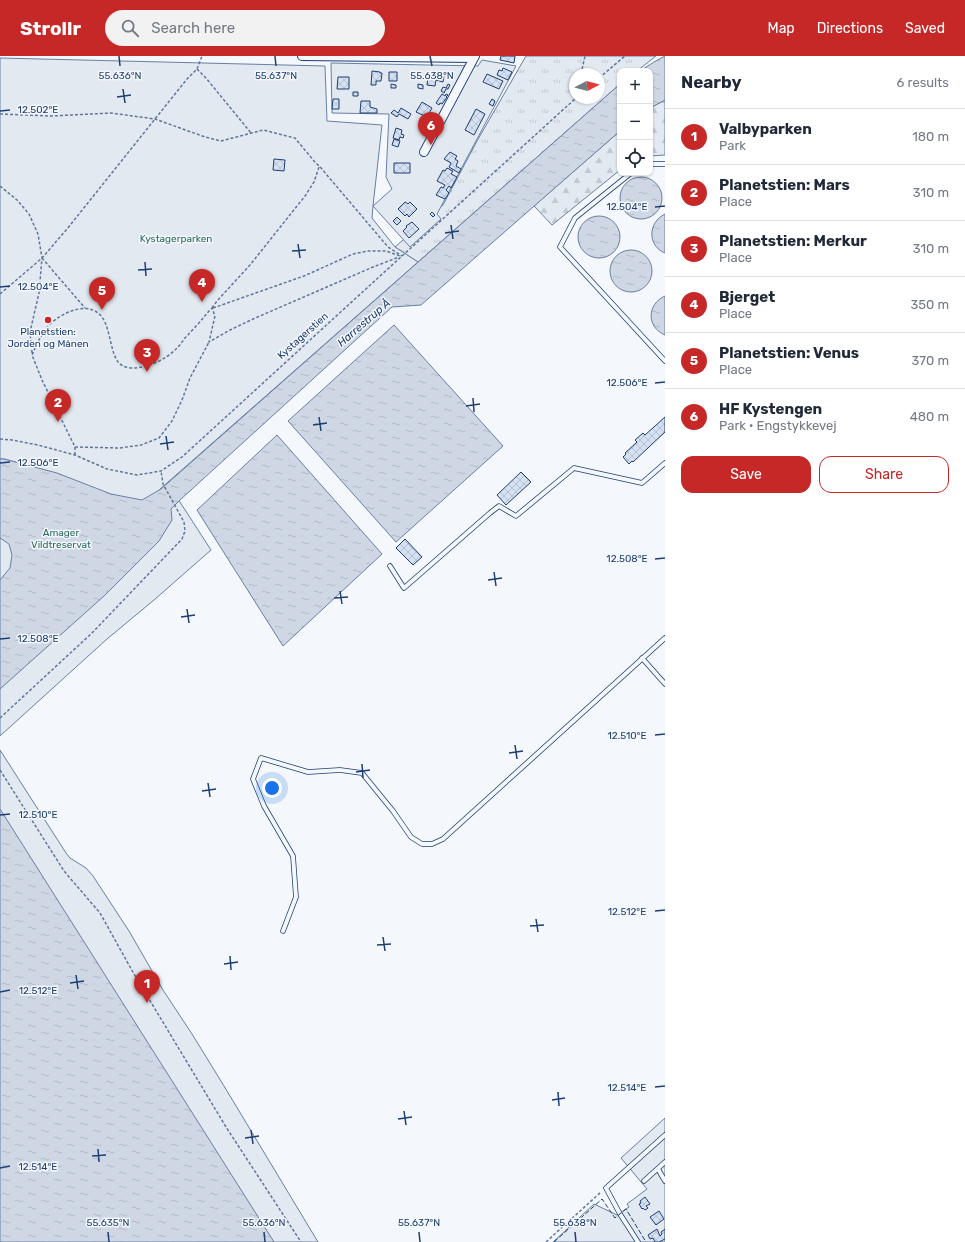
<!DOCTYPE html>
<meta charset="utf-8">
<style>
body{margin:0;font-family:Rubik,sans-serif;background:#f2f2f3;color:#1f2937}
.controls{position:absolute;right:12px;top:12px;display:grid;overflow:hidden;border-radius:8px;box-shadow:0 1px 3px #0004}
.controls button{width:36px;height:36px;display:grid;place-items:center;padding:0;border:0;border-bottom:1px solid #e0e1e3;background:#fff;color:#1f2937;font:20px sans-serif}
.compass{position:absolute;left:569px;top:12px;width:36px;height:36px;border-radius:50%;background:#fff;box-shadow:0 1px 3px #0004;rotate:83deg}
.you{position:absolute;left:272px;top:732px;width:14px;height:14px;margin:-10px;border:3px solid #fff;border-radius:50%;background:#1a73e8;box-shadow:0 0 0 6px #1a73e833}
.badge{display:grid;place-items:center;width:26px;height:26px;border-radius:50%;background:#c62828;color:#fff;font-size:13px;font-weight:700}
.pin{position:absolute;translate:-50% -33px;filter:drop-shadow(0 1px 2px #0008)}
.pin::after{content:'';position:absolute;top:21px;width:14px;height:12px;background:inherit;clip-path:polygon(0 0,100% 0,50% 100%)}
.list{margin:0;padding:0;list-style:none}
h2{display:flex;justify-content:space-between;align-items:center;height:52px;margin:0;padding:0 16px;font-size:17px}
h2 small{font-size:13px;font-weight:400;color:#747a83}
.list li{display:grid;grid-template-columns:26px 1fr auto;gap:12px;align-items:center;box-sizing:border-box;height:56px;padding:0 16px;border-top:1px solid #e0e1e3}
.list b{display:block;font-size:15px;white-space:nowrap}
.list p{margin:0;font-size:13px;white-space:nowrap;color:#747a83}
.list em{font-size:13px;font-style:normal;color:#747a83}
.actions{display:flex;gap:8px;padding:12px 16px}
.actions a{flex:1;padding:9px 0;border:1px solid #c62828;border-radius:12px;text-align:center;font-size:14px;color:#c62828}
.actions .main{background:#c62828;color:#fff}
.icon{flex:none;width:22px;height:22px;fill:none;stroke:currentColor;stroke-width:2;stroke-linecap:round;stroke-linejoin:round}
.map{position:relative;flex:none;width:665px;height:1186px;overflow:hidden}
header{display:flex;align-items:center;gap:24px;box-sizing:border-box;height:56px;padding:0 20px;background:#c62828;color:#fff}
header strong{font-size:19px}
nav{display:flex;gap:22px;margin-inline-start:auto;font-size:14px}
.search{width:280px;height:36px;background:#f2f2f3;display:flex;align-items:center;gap:10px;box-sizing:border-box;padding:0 14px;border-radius:22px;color:#747a83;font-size:15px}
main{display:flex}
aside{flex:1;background:#fff}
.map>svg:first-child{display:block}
.grass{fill:url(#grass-tufts);stroke:#687fa3;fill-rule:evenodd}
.forest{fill:url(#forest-firs);stroke:#687fa3}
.green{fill:#e3e9f0;stroke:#687fa3}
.water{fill:url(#water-ripples);stroke:#687fa3}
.building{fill:url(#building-cross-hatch);stroke:#1d3f73}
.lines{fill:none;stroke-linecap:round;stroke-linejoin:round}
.lane-casing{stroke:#1d3f73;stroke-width:5.5}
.street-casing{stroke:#1d3f73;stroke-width:10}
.path{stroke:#5e769c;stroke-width:1.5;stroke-dasharray:3 2;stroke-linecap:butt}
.lane{stroke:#f4f7fb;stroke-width:4}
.street{stroke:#f4f7fb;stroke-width:8}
.fence{stroke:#1d3f73;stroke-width:1;stroke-dasharray:5 2;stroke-linecap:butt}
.ticks{fill:none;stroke:#1d3f73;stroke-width:1.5}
.poi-dot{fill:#c62828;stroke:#f4f7fb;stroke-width:1.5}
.labels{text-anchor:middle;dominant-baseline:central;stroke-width:3;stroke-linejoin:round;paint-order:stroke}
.park-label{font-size:10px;fill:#2c6c60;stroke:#f4f7fb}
.poi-label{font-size:10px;fill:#1d3f73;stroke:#f4f7fb}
.street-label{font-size:10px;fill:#1d3f73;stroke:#f4f7fb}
.water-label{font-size:11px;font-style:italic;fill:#1d3f73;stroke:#f4f7fb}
.ticks-label{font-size:10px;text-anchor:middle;fill:#1d3f73;stroke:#f4f7fb;stroke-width:3;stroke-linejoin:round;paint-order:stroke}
</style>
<header>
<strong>Strollr</strong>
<div class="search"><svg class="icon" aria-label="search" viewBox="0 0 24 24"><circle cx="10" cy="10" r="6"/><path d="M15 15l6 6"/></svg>Search here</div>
<nav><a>Map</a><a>Directions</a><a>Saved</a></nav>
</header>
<main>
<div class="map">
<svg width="665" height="1186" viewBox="0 0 665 1186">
<defs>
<pattern id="grass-tufts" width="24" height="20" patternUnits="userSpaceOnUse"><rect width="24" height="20" fill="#e3e9f0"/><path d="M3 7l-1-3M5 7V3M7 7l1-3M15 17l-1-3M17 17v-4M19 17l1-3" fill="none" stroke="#c2c9d1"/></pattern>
<pattern id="forest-firs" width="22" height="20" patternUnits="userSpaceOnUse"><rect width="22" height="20" fill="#e3e9f0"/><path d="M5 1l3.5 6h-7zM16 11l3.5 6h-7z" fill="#c2c9d1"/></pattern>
<pattern id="water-ripples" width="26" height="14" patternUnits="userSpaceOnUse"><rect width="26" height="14" fill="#cfd7e4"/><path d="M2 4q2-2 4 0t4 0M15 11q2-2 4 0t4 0" fill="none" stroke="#b1bac7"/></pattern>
<pattern id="building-cross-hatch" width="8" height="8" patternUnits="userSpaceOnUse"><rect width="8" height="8" fill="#d5e0f0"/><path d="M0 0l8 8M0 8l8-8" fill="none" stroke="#b6c1d1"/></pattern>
</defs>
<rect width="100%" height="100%" fill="#f4f7fb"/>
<path class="grass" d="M526 0H656L637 15H620V28L418 206 395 191 443 149 477 85ZM575 18H599V42H575Z"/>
<path class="forest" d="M665 44V99L650 100V52Z
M620 75V114L552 169 534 150Z"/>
<path class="green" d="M0 2 325 10 327 65 382 69 373 150 392 133 386 121 389 58 332 57 331 7 478 10 482 4 516 10 437 158 441 163 410 191 373 150 372 162 395 191 418 206 159 434 0 631V409L62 419 4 403H0Z
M178 443 211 494 154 544 107 583 0 680V633Z
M0 694 66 797 70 802 86 812 93 820 129 875 163 934 192 978 224 1030 318 1186H0Z
M665 1062V1186H553L594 1148 617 1159 629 1151 627 1148 647 1133 621 1102Z"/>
<path class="water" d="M665 0V44L650 52V15H640L654 6Z
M620 28V75L421 249 392 251 180 444 171 453 172 464 159 485 104 540 0 633V524L10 512 12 499 9 488 0 482V403H4L57 417 111 438 142 444 161 433Z
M620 142a21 21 0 1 1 42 0a21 21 0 1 1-42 0Z
M665 158V197C647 190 648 166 665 158Z
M578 181a21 21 0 1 1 42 0a21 21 0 1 1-42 0Z
M610 215a21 21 0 1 1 42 0a21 21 0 1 1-42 0Z
M665 240V279C646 271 647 248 665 240Z
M394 269 503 390 396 486 288 365Z
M277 379 382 498 283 590 197 454Z
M0 753 274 1186H0Z"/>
<path class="building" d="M501 0H515L514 7 500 4Z
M503 12 512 16 508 24 497 19 499 14 502 15Z
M372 15 380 16V17H382L381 25H376V29H371Z
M389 16H397V25H389Z
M432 17 444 20 443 26 436 24 435 30 427 29 428 21H431Z
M487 18 503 25 499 33 483 26Z
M338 21H349V33H337Z
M391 28 396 29V32H391Z
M418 28 423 29V33L418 32Z
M448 28 450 29 448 33H446L444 37 441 35 443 31 446 32Z
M353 36H358V40H353Z
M442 38 445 40 446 38 448 39 446 41H447L442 48 440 47 439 49 436 47Z
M333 43H339V53H332Z
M492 43 495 45 493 50 489 48Z
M361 45H370V51L377 53V57H360Z
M422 46 432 52 427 61 416 56Z
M401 52 411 58 408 63 399 58 397 61 391 57 394 54 398 57Z
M476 53 485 58 474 79 465 74Z
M396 72 402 74 401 78 404 79 403 82 400 81 399 84 393 82Z
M394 83 400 85 398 91 392 89Z
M450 96 457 100 455 103 458 105 456 110 461 113 459 117 449 111 451 107 444 103Z
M274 103 285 104 284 115 273 114Z
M394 107H410V117H394Z
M447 112 453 115 451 118 457 121 451 132 449 130 446 134 449 137 445 143 436 139 441 131 443 132 445 129 437 125 443 114 445 115Z
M405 146 408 148 410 146 417 153 409 161 407 158 405 160 398 153Z
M432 156 435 159 433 161 430 158Z
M397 161 401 165 397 169 393 165Z
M412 166 419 173 409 182 403 175 407 171 406 170Z
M665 361V376L633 406 632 405 629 408 623 401 626 398 625 397 637 386 635 384 643 377 645 379Z
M521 416 531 426 506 449 497 439Z
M405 483 422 501 413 509 396 492Z
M645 1141 650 1148 646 1150 648 1152 645 1154 643 1152 642 1153 639 1148 641 1147 640 1145Z
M659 1155 664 1163 656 1169 650 1161Z
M657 1173 660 1180 662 1178 661 1176 665 1173V1183L659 1186H655L653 1182 650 1183 648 1179Z"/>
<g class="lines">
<g class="lane-casing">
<path id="lane" d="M650 108H665
M631 117 575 162 560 191 665 305
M390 510 404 532 490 457 499 450 516 460 574 412 642 427 665 407
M642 602 665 628
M283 875 296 841 293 800 264 750 253 723 261 702 308 716 340 714 362 717 393 755 411 781 422 788H432L443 783 665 582
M658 1113 665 1125
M644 1125 665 1106
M638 1186 620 1158 606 1132 665 1079"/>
</g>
<g class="street-casing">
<path id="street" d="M302 0 474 2
M424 96 475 0"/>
</g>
<path class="path" d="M197 13 206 22 251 77
M581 18 585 0
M599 22 625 0
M0 58 51 60 111 57 155 63 205 81 221 85 263 74 295 82 314 105 321 112 388 191 402 200
M0 130 17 144 29 158 38 178 42 202 39 237 30 276 32 297
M42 202 85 252
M0 238 42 202 67 173 187 23 197 13 202 0
M212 252 217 245 250 209 305 140 314 126 319 111
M213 252 304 220 353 198 368 195H386L400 200
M0 383 12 384 38 389 75 399 107 413 137 419 161 415 182 401 402 200 576 42
M75 391 120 392 141 389 159 382 172 365 182 344 190 322 209 286
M75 399V391L42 324 32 299C37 288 42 276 50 268 63 256 89 244 102 261 111 274 110 297 119 307 122 310 127 312 132 312 149 312 167 303 178 291 182 287 184 282 188 279 190 276 194 273 196 270 202 264 206 258 212 252L215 260 209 286 230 274 253 263 373 211 399 201
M0 662 92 577 182 483 185 475 184 466 163 428 161 415
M0 714 64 815 100 857 134 918 226 1071 301 1186
M546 1186 601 1136"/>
<use href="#lane" class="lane"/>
<use href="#street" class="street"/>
<path class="fence" d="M554 1186 602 1143 615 1162 626 1153 646 1186"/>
</g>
<path class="ticks" d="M119 0 120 10M275 0 276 10M430 0 432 10M123 33 125 47M117 41 131 39M0 55 10 54M655 151 665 150M451 169 453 183M445 177 459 175M298 188 300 202M292 195 306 194M145 206 146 220M138 214 152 213M0 231 10 230M655 327 665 326M473 342 474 356M466 350 480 348M319 361 321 375M313 369 327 367M166 380 168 394M160 388 174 386M0 407 10 406M655 503 665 502M494 516 496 530M488 524 502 522M340 535 342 548M334 542 348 541M187 553 189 567M181 561 195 559M0 583 10 582M655 679 665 678M515 689 517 703M509 697 523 695M362 708 363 722M356 716 370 714M208 727 210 741M202 735 216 733M0 759 10 758M655 855 665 854M536 863 538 876M530 870 544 869M383 881 385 895M377 889 391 888M230 900 231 914M224 908 238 906M76 919 78 933M70 927 84 925M0 936 10 934M655 1031 665 1030M558 1036 559 1050M552 1044 565 1042M404 1055 406 1069M398 1063 412 1061M251 1074 253 1088M245 1082 259 1080M98 1093 99 1106M92 1100 106 1099M0 1112 10 1110M108 1176 109 1186M264 1176 265 1186M419 1176 420 1186M575 1176 576 1186"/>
<circle class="poi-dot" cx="48" cy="264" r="4"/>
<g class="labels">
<g class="park-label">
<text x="176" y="183">Kystagerparken</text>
<text x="61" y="477">Amager<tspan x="61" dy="12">Vildtreservat</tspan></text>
</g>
<g class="poi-label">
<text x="48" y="276">Planetstien:<tspan x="48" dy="12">Jorden og Månen</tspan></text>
</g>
<g class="street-label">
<text transform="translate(303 280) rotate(-42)">Kystagerstien</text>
</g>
<g class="water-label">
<text transform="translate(364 267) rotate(-41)">Harrestrup Å</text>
</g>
</g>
<g class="ticks-label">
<text x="120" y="23">55.636°N</text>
<text x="276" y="23">55.637°N</text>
<text x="432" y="23">55.638°N</text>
<text x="38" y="57">12.502°E</text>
<text x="627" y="154">12.504°E</text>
<text x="38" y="234">12.504°E</text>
<text x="627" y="330">12.506°E</text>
<text x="38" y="410">12.506°E</text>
<text x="627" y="506">12.508°E</text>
<text x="38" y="586">12.508°E</text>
<text x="627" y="683">12.510°E</text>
<text x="38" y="762">12.510°E</text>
<text x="627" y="859">12.512°E</text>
<text x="38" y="938">12.512°E</text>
<text x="627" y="1035">12.514°E</text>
<text x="38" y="1114">12.514°E</text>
<text x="108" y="1170">55.635°N</text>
<text x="264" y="1170">55.636°N</text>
<text x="419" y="1170">55.637°N</text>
<text x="575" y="1170">55.638°N</text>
</g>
</svg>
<div class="controls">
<button>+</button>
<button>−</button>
<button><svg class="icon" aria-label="locate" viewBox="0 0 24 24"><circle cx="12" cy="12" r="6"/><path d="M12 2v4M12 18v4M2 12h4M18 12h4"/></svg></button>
</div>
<svg class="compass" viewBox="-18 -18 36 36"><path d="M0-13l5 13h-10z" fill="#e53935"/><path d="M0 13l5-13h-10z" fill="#747a83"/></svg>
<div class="you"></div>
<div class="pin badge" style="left:147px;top:947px">1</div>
<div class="pin badge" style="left:58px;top:366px">2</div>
<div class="pin badge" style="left:147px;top:316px">3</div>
<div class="pin badge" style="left:202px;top:246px">4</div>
<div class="pin badge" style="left:102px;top:254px">5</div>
<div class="pin badge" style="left:431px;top:89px">6</div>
</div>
<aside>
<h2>Nearby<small>6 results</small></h2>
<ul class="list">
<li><span class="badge">1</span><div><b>Valbyparken</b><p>Park</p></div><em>180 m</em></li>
<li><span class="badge">2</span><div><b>Planetstien: Mars</b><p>Place</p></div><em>310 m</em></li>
<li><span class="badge">3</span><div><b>Planetstien: Merkur</b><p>Place</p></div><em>310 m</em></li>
<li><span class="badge">4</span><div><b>Bjerget</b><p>Place</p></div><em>350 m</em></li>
<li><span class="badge">5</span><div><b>Planetstien: Venus</b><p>Place</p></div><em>370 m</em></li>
<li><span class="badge">6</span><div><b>HF Kystengen</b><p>Park · Engstykkevej</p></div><em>480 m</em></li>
</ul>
<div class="actions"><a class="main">Save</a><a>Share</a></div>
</aside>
</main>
